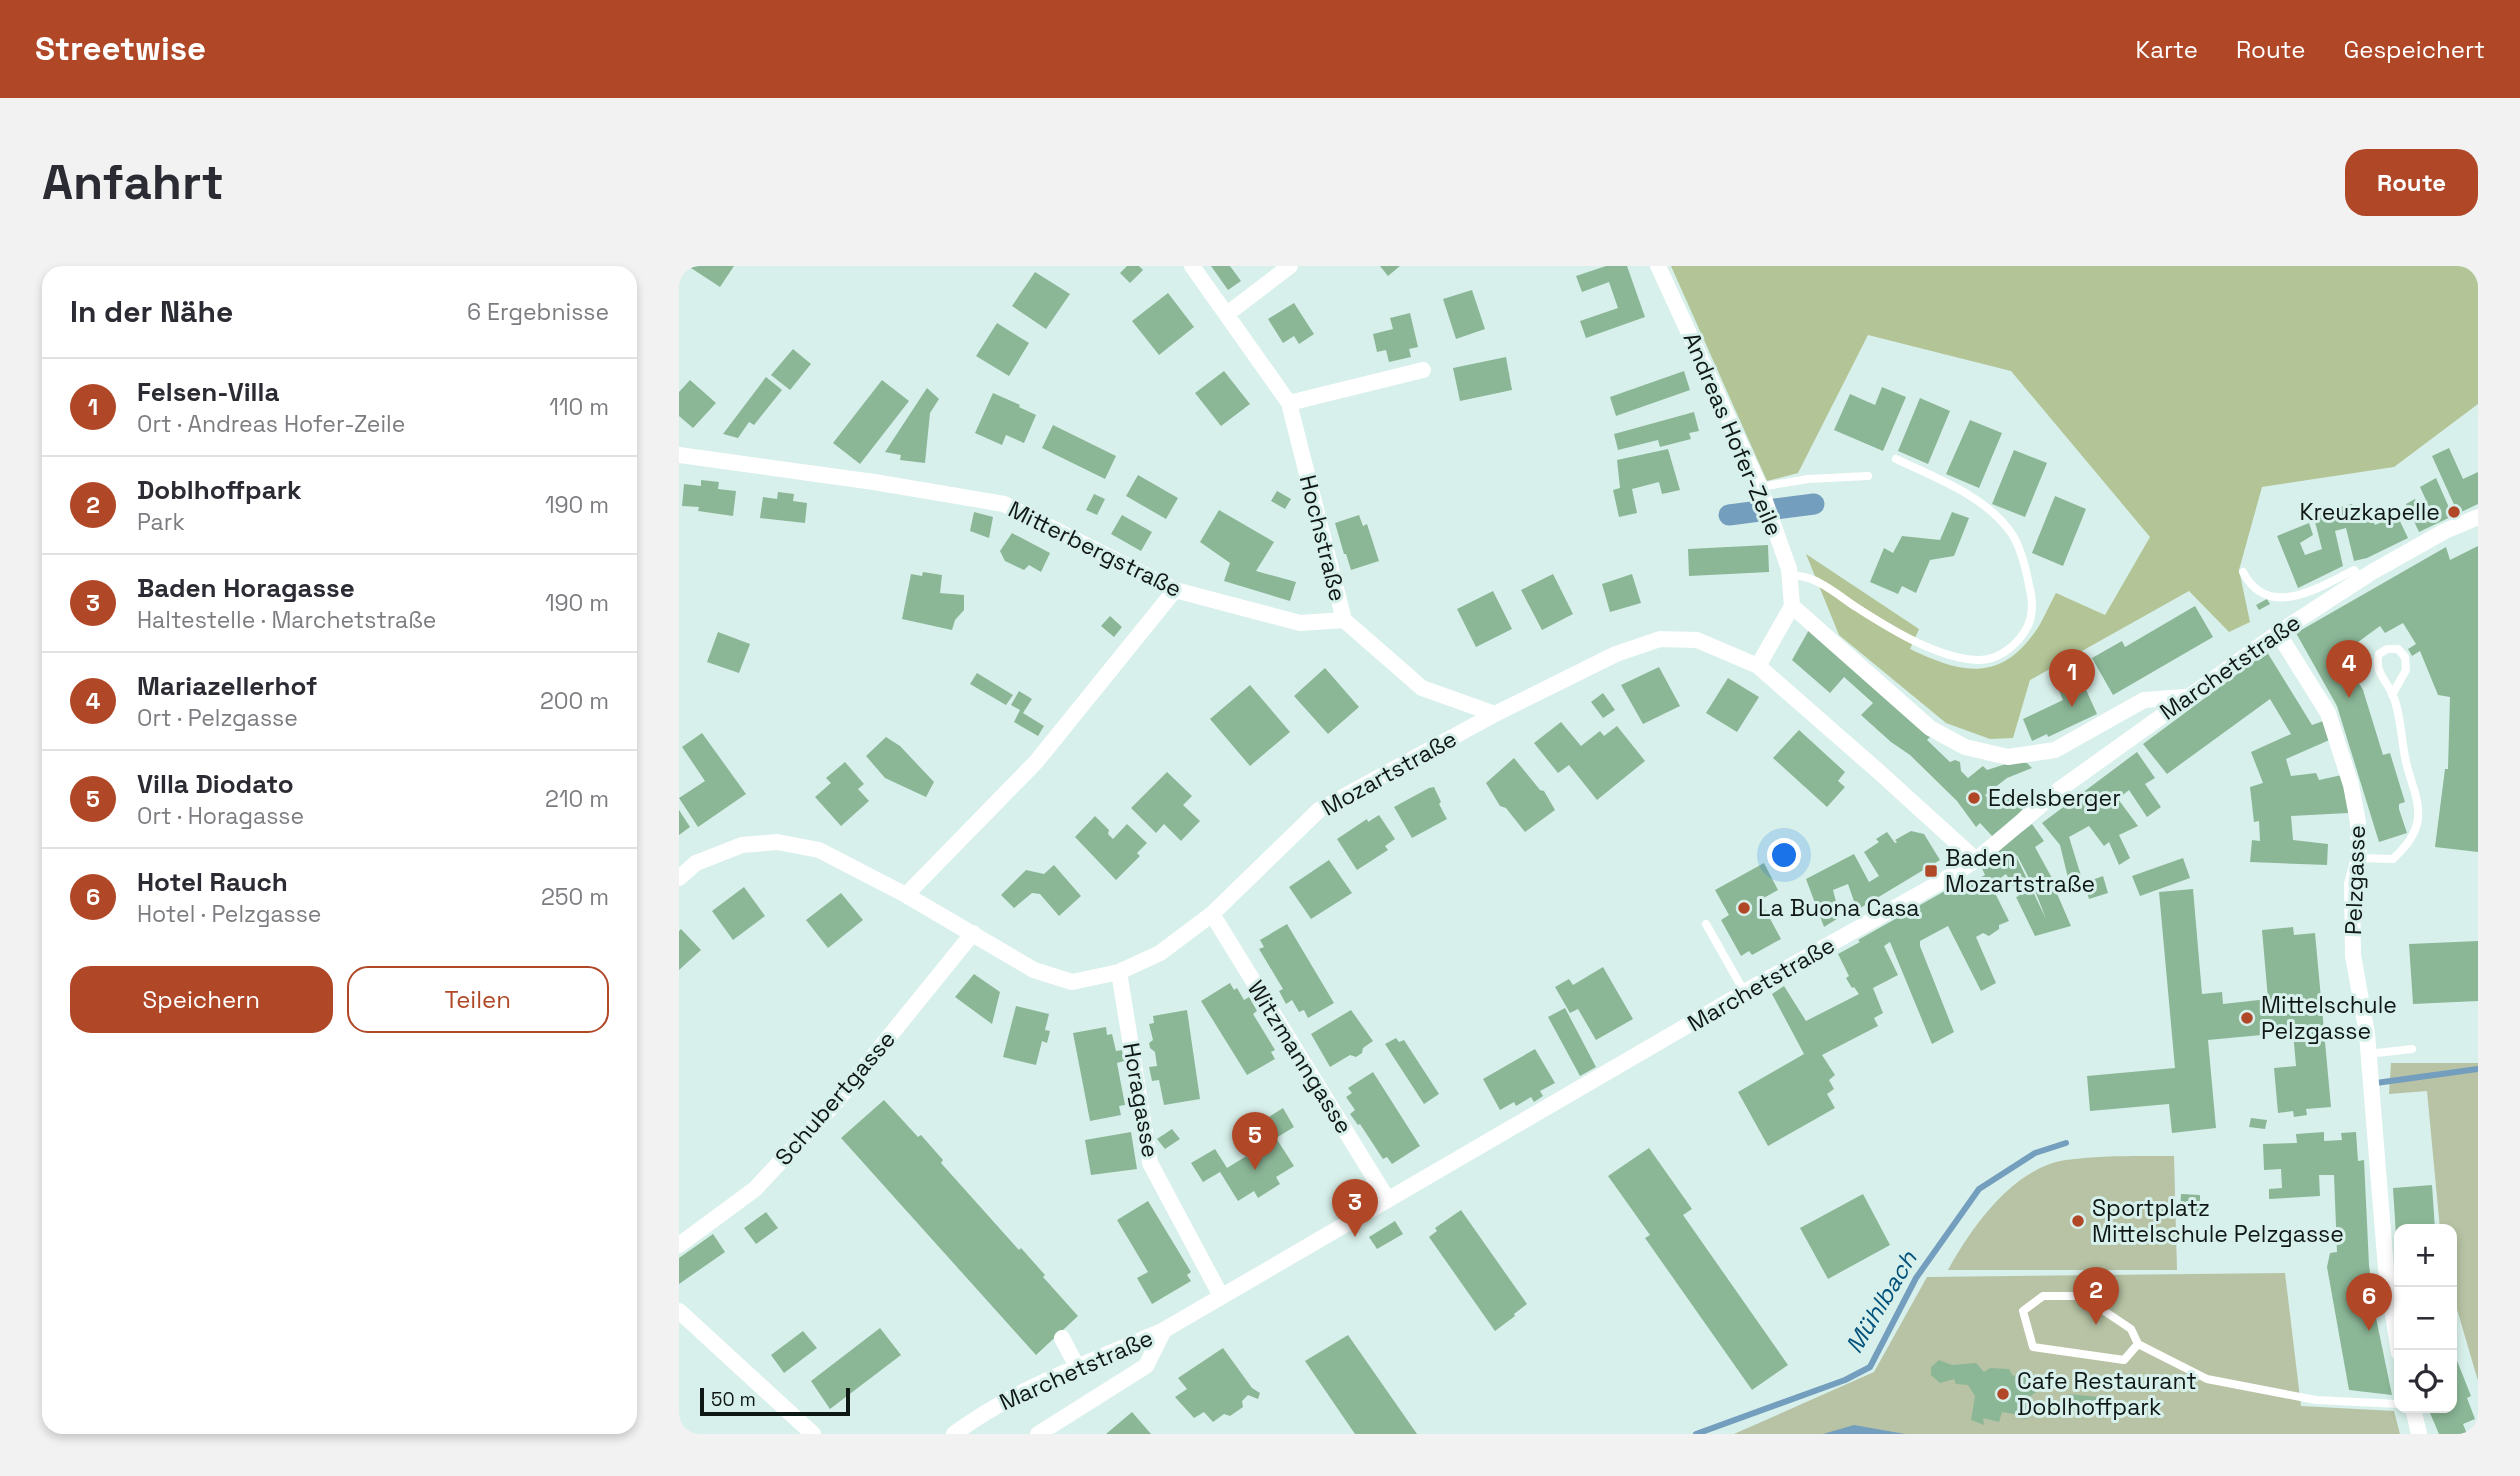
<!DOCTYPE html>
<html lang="de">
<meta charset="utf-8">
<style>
body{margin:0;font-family:"Space Grotesk",sans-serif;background:#f2f2f3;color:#2b2b33}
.controls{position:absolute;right:21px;bottom:21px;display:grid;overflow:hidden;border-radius:14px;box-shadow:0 4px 10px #0003}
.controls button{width:63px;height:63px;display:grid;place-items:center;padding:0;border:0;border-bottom:2px solid #e1e1e2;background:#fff;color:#2b2b33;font:35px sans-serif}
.scale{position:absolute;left:21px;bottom:18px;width:150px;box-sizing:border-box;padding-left:7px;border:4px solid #101816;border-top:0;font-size:19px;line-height:24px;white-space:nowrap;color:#101816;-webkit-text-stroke:5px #d8f0eb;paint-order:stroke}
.you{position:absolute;left:1106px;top:590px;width:24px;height:24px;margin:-18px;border:5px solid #fff;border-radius:50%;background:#1a73e8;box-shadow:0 0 0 10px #1a73e833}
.badge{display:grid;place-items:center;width:46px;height:46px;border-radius:50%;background:#b04828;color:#fff;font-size:23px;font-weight:700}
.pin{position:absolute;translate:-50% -58px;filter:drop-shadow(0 2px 4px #0008)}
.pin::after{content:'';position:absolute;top:37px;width:24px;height:21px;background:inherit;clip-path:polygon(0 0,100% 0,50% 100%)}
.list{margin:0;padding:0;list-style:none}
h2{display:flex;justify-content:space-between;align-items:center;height:91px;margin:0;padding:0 28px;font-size:30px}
h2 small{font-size:23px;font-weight:400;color:#7c7c81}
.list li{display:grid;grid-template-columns:46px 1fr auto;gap:21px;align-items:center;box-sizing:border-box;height:98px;padding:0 28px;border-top:2px solid #e1e1e2}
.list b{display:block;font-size:26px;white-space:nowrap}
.list p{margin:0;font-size:23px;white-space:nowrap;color:#7c7c81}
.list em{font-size:23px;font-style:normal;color:#7c7c81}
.actions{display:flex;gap:14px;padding:21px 28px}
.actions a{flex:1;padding:16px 0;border:2px solid #b04828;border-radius:21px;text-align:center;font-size:24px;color:#b04828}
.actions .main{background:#b04828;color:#fff}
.icon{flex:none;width:38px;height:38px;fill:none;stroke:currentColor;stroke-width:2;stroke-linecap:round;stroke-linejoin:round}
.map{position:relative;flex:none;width:1799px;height:1168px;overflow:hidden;border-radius:21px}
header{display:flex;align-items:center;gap:42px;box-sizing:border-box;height:98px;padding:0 35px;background:#b04828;color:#fff}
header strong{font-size:33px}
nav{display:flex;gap:38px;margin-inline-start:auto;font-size:24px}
.intro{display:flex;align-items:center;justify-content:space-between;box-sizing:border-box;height:168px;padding:0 42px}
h1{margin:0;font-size:49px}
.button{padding:18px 32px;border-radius:21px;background:#b04828;color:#fff;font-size:24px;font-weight:700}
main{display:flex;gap:42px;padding:0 42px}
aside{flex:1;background:#fff;border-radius:21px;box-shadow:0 4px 10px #0003}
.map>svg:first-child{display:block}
.green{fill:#b7c3a4}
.forest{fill:#b3c496}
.water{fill:#749ebd}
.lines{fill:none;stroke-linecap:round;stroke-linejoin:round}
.stream{stroke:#749ebd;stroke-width:6}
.canal{stroke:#749ebd;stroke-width:21}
.building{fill:#8bb797;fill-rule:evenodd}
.service{stroke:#fff;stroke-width:8}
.minor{stroke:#fff;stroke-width:16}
.poi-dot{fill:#b04828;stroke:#d8f0eb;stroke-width:2.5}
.labels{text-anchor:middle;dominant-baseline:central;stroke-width:6;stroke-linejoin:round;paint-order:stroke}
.street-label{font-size:23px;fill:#101816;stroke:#d8f0eb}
.poi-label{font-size:23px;fill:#101816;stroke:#d8f0eb;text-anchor:start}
.water-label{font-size:24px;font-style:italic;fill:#01517a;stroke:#d8f0eb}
</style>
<header>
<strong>Streetwise</strong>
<nav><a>Karte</a><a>Route</a><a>Gespeichert</a></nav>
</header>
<div class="intro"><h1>Anfahrt</h1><a class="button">Route</a></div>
<main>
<aside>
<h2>In der Nähe<small>6 Ergebnisse</small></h2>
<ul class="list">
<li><span class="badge">1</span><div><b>Felsen-Villa</b><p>Ort · Andreas Hofer-Zeile</p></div><em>110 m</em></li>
<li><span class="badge">2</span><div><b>Doblhoffpark</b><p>Park</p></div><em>190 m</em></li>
<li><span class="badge">3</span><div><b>Baden Horagasse</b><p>Haltestelle · Marchetstraße</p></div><em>190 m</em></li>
<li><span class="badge">4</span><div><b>Mariazellerhof</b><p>Ort · Pelzgasse</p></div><em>200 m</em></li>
<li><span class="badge">5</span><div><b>Villa Diodato</b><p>Ort · Horagasse</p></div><em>210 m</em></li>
<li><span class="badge">6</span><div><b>Hotel Rauch</b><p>Hotel · Pelzgasse</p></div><em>250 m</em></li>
</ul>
<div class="actions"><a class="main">Speichern</a><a>Teilen</a></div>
</aside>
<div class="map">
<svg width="1799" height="1168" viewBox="0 0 1799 1168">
<rect width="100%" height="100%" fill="#d8f0eb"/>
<path class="green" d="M1712 797H1799V1115L1773 1026V963H1761L1748 825 1710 828Z
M1495 890 1498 1004H1269C1293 961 1334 902 1387 894 1420 889 1462 890 1495 890Z
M1606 1007 1622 1140 1715 1145 1721 1168H1055L1195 1106 1248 1011Z"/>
<path class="forest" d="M992 0H1799V138L1715 201 1583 221 1560 304 1571 356 1550 366 1510 325 1351 414 1334 472 1311 473 1267 457 1160 369 1127 288 1240 363 1231 383C1277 405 1317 418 1353 370 1363 358 1369 341 1377 327L1426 349 1471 271 1332 105 1189 69 1119 207 1088 215Z"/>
<path class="water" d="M1175 1159 1226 1168H1144Z"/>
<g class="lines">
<path class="stream" d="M1697 817 1799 803
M1017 1168 1166 1114 1191 1101 1237 1012 1300 923 1356 887 1387 877"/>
<path class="canal" d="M1050 249 1135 238"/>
</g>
<path class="building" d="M9 0H55L41 21Z
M448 0H460L464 4 451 17 441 7Z
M532 0H551L562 15 549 24Z
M701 0H721L709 10Z
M927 0H948L966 51 907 72 901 55 939 42 930 16 903 26 897 10Z
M356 6 391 28 367 63 333 40Z
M793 24 806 63 777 73 764 33Z
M489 27 515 61 480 89 453 55Z
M615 37 635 68 620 78 615 70 604 77 589 53Z
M731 47 739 81 730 83 732 91 710 96 707 84 698 86 694 68 714 63 711 52Z
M318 57 350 77 330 110 297 90Z
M114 83 132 98 111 124 92 109Z
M827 91 833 124 781 135 774 102Z
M545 105 571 138 542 160 516 127Z
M1005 105 1011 124 937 150 931 131Z
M87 111 103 124 75 159 70 156 59 172 44 168Z
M11 114 37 137 14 162 0 150V126Z
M203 114 230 135 181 198 154 177Z
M1203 121 1227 131 1204 185 1155 164 1171 128 1196 139Z
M248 122 260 133 251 147 246 197 221 194 222 189 206 186Z
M314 127 341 139 340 141 357 149 345 177 327 169 323 179 296 167Z
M1241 132 1271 145 1249 198 1219 185Z
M1015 146 1020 165 1010 167 1012 173 981 181 979 174 939 184 935 168Z
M1291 154 1323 167 1300 222 1267 208Z
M374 159 437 190 426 213 363 182Z
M1770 182 1784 213 1799 206V238L1740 266 1727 238 1736 233 1744 249 1752 245 1741 221 1757 212 1772 246 1777 243 1753 190Z
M989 183 1001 224 983 228 980 216 953 223 958 247 940 251 934 224 941 222 938 194Z
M1335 184 1368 197 1346 251 1313 238Z
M459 209 499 232 487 253 447 230Z
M22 214 40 216 39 223 57 225 54 250 19 245 20 241 3 240 5 218 22 220Z
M598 225 612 233 606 243 592 235Z
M99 226 115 228 114 235 128 237 126 257 81 252 84 231 98 233Z
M415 228 426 233 418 249 407 244Z
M1376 230 1407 243 1384 300 1353 287Z
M1673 238 1676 246 1688 242 1696 259 1718 249 1729 272 1688 292 1675 295 1667 262 1656 265 1664 300 1619 322 1598 270 1630 257 1634 269 1621 277 1626 289 1643 283 1634 248Z
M540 244 595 276 577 305 617 316 611 335 545 315 551 297 521 276Z
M295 246 314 251 310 272 291 265Z
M1273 246 1290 252 1275 290 1251 294 1237 327 1223 320 1219 328 1191 316 1205 282 1214 287 1223 270 1261 274Z
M443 249 473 266 462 285 432 268Z
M680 249 684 260 688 258 700 295 672 304 667 288H665L656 257Z
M333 267 371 287 362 306 350 299 345 304 326 295 321 285Z
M1089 279 1090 306 1010 310 1009 283Z
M1799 280V586L1756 581 1766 503H1769L1771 431 1759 429 1741 385 1733 390 1729 383 1737 378 1724 357 1706 367 1701 360 1675 379 1688 401 1675 409 1684 424 1704 489 1711 487 1726 536 1720 538V543L1728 567 1700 576 1658 440 1617 367 1767 281 1771 294Z
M244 306 263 309 261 327 285 329V344L276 354 273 364 223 353 232 308 243 310Z
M874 308 894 348 863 364 842 324Z
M953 308 962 337 931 346 923 318Z
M814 325 833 363 797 381 778 343Z
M1588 333 1591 338 1580 344 1577 339Z
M1516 340 1534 371 1434 429 1413 392 1443 375 1446 381Z
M431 350 443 361 435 371 422 360Z
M1131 362 1252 470 1248 474 1271 496 1276 494 1281 496 1282 505 1289 512 1304 500 1308 504 1333 496 1348 497 1353 502 1328 512 1306 529 1318 544 1335 528 1347 539 1330 559 1314 571 1301 557 1297 561 1278 535 1231 489 1212 476 1182 449 1194 437 1165 411 1151 427 1113 394Z
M39 366 71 378 60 407 28 396Z
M1588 386 1633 459 1647 454 1655 472 1607 493 1612 510 1637 507 1640 514 1663 509 1671 531 1669 547 1612 550 1614 574 1649 578 1648 599 1571 596 1573 574 1581 575 1580 555 1575 556 1571 521 1584 517 1572 486 1612 468 1591 433 1488 508 1464 478Z
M980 401 1001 440 964 458 942 419Z
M646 402 680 441 649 468 615 430Z
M1399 406 1418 448 1369 471 1368 468 1353 475 1344 453 1384 434 1377 417Z
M298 407 334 429 327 439 291 418Z
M1049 412 1080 431 1058 466 1027 447Z
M571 419 611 466 571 500 531 453Z
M340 425 353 433 344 447 365 460 359 470 335 456 341 444 332 439Z
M924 427 936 444 924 452 912 436Z
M882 456 902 480 921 465 925 470 938 460 966 495 918 534 890 499 879 507 855 477Z
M1120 464 1166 506 1159 515 1166 521 1148 541 1094 492Z
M23 467 67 528 19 561 0 532 26 515 3 481Z
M207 471 221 480 255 516 247 531 206 512 187 490Z
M1458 486 1476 512 1466 518 1482 541 1468 551 1450 524 1439 533 1459 560 1440 569 1451 592 1440 599 1430 576 1425 580 1410 560 1390 571 1403 613 1390 616 1381 579 1363 557Z
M835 492 861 524 865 525 876 544 846 566 827 542 821 540 807 517Z
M166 496 185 518 179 523 190 535 162 560 136 531 152 517 147 512Z
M488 506 513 530 504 539 521 555 502 575 485 558 477 567 452 542Z
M755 521 762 536 760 538 768 553 733 572 715 541 750 522Z
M0 544 11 561 0 569Z
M700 549 716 573 706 580 709 584 678 604 658 573 688 553 689 556Z
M416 550 430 564 429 568 434 573 448 558 468 577 458 587 461 590 437 614 396 571Z
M1353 558 1365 575 1356 581 1374 614 1373 616 1392 660 1356 670 1337 631 1340 630 1327 608 1312 619 1330 655 1320 659V663L1310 670 1304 667 1297 671 1317 717 1302 725 1269 660 1241 675V680L1275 766 1253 778 1211 676 1205 680 1219 709 1194 722 1204 747 1195 752 1199 760 1143 789 1156 809 1150 814 1155 823 1148 828 1156 842 1089 880 1059 826 1125 788 1093 728 1105 720 1127 755 1180 728 1175 721 1173 722 1167 712 1170 710 1159 688 1181 676 1179 674 1273 621 1275 626 1306 609 1301 598ZM1338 589 1355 622 1367 653 1337 590Z
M1232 565 1245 568 1261 594 1178 644 1169 618 1154 624 1161 651 1145 661 1127 613 1175 588 1190 616 1200 610 1185 586 1200 576 1197 573 1208 566 1216 577 1218 576 1216 574Z
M1504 592 1511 612 1461 630 1453 610Z
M650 594 673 627 632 653 610 621Z
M1085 597 1099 624 1081 634 1102 673 1073 689 1070 685 1062 690 1042 654 1050 649 1036 624Z
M375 599 402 630 380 650 361 628 353 627 335 642 322 629 347 604 365 608Z
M1424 610 1429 627 1410 633 1405 617Z
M65 621 86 650 54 674 33 645Z
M1514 623 1523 728 1543 726 1544 738 1589 733 1583 664 1614 661 1615 669 1636 667 1652 841 1627 843 1628 849 1615 851 1614 845 1599 847 1595 802 1617 800 1614 766 1529 774 1537 862 1493 867 1490 838 1411 845 1408 810 1496 802 1480 626Z
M162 627 184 654 149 682 127 654Z
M608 658 655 737 629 752 625 744 620 746 613 734 607 738 600 725 604 723 580 683 585 681 581 674Z
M2 663 22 684 0 704V665Z
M1799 675V735L1734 738 1730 678Z
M924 701 954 753 917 774 899 743 891 747 876 721 890 713 894 719Z
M295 708 321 726 313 758 276 731Z
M551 717 555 724 558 722 565 734 570 731 578 745 574 748 596 784 592 786 596 793 568 809 522 735Z
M337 740 370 748 366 764 371 765 368 777 363 775 357 799 324 791Z
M886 742 917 801 901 810 869 751Z
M508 744 521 833 485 839 480 814 473 815 470 801 478 800 476 786 471 782 470 777 474 774 470 758 475 757 474 750Z
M672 744 694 775 684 782 683 787 677 791 671 789 651 801 632 768Z
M427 761 428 769 433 768 437 785 443 784 445 795 438 797 446 839 440 840 442 849 411 855 394 767Z
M717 772 720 776 725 774 760 828 745 838 706 778Z
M856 783 876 817 861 825 864 830 855 836 852 831 837 840 835 836 821 844 804 813Z
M694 806 741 880 713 898 708 891 704 893 681 858 679 859 671 848 676 844 667 831 673 827 669 822Z
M205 834 239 871 242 869 264 894 262 897 340 984 342 982 366 1009 364 1011 399 1050 357 1089 162 872Z
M604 842 615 861 597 872 615 900 597 911 601 918 579 932 575 925 559 935 541 906 524 916 512 897 536 883 548 902 592 875 580 857Z
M1572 852 1588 854 1586 863 1570 861Z
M493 863 501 873 486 883 478 873Z
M452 866 458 903 412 909 406 874Z
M1645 866V875L1663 874 1662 867 1677 866 1679 895 1685 894 1690 999 1696 1047 1713 1129 1670 1124 1648 1001 1651 987 1658 986 1655 909H1640L1641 930 1590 933V923L1603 922 1602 903 1585 904 1584 878 1618 877 1617 868Z
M970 882 1013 943 1004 949 1109 1099 1073 1124 966 972 971 969 929 910Z
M1753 919 1756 963H1720V985H1718L1714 922Z
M1184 928 1211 979 1149 1013 1121 962Z
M1502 928 1521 929V946L1501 945Z
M469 935 512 1006 508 1009 512 1015 473 1038 458 1012 469 1006 438 954Z
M782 944 848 1038 835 1048 836 1050 816 1065 750 971 758 965 756 962Z
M87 946 99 962 77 978 65 962Z
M716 955 724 968 698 983 690 971Z
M34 968 46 986 0 1018V992Z
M201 1062 222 1089 151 1143 132 1115Z
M124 1065 138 1082 105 1107 92 1089Z
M669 1069 738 1168H676L626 1095Z
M544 1082 573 1122 581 1127 579 1133 569 1129 563 1135 564 1141 551 1150 545 1148 534 1156 525 1146 515 1152 496 1131 508 1123 499 1112Z
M1773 1082 1792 1130 1788 1132 1796 1153 1784 1158 1788 1168H1760L1751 1147 1756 1145 1755 1142H1773Z
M1260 1094 1273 1099 1297 1097 1305 1106 1311 1102 1330 1103 1334 1110 1346 1106 1359 1110 1357 1126 1349 1132 1353 1137 1349 1152 1345 1153 1336 1148 1323 1146 1320 1156 1304 1152 1305 1159 1292 1154 1296 1130 1289 1119 1277 1118 1275 1113 1261 1117 1252 1109V1101Z
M1390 1128 1419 1131 1417 1145 1389 1142Z
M453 1146 472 1168H427Z"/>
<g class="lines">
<path class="service" d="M1081 221 1129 213 1189 210
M1564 306C1589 355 1641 321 1675 304L1682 312
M1111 308C1117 310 1125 310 1132 313 1147 318 1163 332 1177 341 1211 363 1258 392 1298 394 1318 395 1336 381 1346 365 1355 351 1354 334 1350 319 1347 303 1341 281 1333 268 1307 230 1257 212 1217 193
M1680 592 1714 593C1726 581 1736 571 1739 553 1741 533 1731 515 1727 496 1722 474 1722 447 1713 427 1706 413 1695 405 1700 388L1708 383H1719L1726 391 1727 404 1713 429
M1027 658 1066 727
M1689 788 1733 783
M1459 1078 1445 1094 1354 1081 1344 1045 1364 1030H1403L1452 1063 1459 1078 1528 1113 1637 1134 1720 1138"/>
<path class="minor" d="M513 0 610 137 665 354 743 422 816 448
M979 0 1081 221 1110 303 1113 340 1079 400
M548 48 611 0
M610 137 744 104
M0 189 195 216 325 238 496 324 621 357 665 354
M1113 340 1251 462 1286 481 1329 491 1376 484 1465 434 1506 431
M1599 367 1649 447 1672 519 1679 556 1680 592 1673 618 1674 689 1688 768 1707 1003 1720 1087
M0 612 17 597 63 579 98 576 140 584 227 629 355 704 393 716 440 706 481 687 533 648 640 544 816 448 937 388 981 373 1018 374 1079 400 1199 505 1297 594
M227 629 357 496 496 324
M533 648 709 934
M440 706 471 897 542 1030
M0 979 76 923 158 835 294 667
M0 1045 134 1168
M383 1072 397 1099
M1734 1142 1740 1168
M275 1168C338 1121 413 1096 485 1064L1071 723 1260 617 1297 594 1381 523 1599 367 1693 306 1766 265 1799 251
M359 1168 467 1100 485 1064"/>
</g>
<g class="poi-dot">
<circle cx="1775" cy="246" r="7"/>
<circle cx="1295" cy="532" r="7"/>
<rect x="1245" y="598" width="14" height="14" rx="3.5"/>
<circle cx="1065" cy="642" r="7"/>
<circle cx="1568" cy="752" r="7"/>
<circle cx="1399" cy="955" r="7"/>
<circle cx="1324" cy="1128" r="7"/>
</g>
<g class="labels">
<g class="street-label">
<text transform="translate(1054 168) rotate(67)">Andreas Hofer-Zeile</text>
<text transform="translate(644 272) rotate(76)">Hochstraße</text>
<text transform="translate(416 283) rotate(26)">Mitterbergstraße</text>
<text transform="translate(1551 401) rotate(-35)">Marchetstraße</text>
<text transform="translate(710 507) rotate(-29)">Mozartstraße</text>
<text transform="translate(1676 614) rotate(-88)">Pelzgasse</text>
<text transform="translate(1082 718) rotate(-30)">Marchetstraße</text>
<text transform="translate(621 791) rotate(58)">Witzmanngasse</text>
<text transform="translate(156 832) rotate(-49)">Schubertgasse</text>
<text transform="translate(462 834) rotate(80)">Horagasse</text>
<text transform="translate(397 1104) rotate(-24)">Marchetstraße</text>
</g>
<g class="poi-label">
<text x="1761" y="246" text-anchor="end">Kreuzkapelle</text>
<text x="1309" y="532">Edelsberger</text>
<text x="1266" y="592">Baden<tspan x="1266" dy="26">Mozartstraße</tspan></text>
<text x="1079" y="642">La Buona Casa</text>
<text x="1582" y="739">Mittelschule<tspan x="1582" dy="26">Pelzgasse</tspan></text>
<text x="1413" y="942">Sportplatz<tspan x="1413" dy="26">Mittelschule Pelzgasse</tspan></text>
<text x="1338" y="1115">Cafe Restaurant<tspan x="1338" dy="26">Doblhoffpark</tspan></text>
</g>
<g class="water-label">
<text transform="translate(1202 1036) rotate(-59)">Mühlbach</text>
</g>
</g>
</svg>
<div class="controls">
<button>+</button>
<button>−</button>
<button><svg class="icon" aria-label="locate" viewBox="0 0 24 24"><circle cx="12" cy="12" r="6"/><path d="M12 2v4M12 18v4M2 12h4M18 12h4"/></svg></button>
</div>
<div class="scale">50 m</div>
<div class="you"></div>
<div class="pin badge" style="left:1393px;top:441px">1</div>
<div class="pin badge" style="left:1417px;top:1059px">2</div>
<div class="pin badge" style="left:676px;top:971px">3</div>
<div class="pin badge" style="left:1670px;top:432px">4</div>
<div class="pin badge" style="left:576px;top:904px">5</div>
<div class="pin badge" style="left:1690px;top:1065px">6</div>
</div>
</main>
